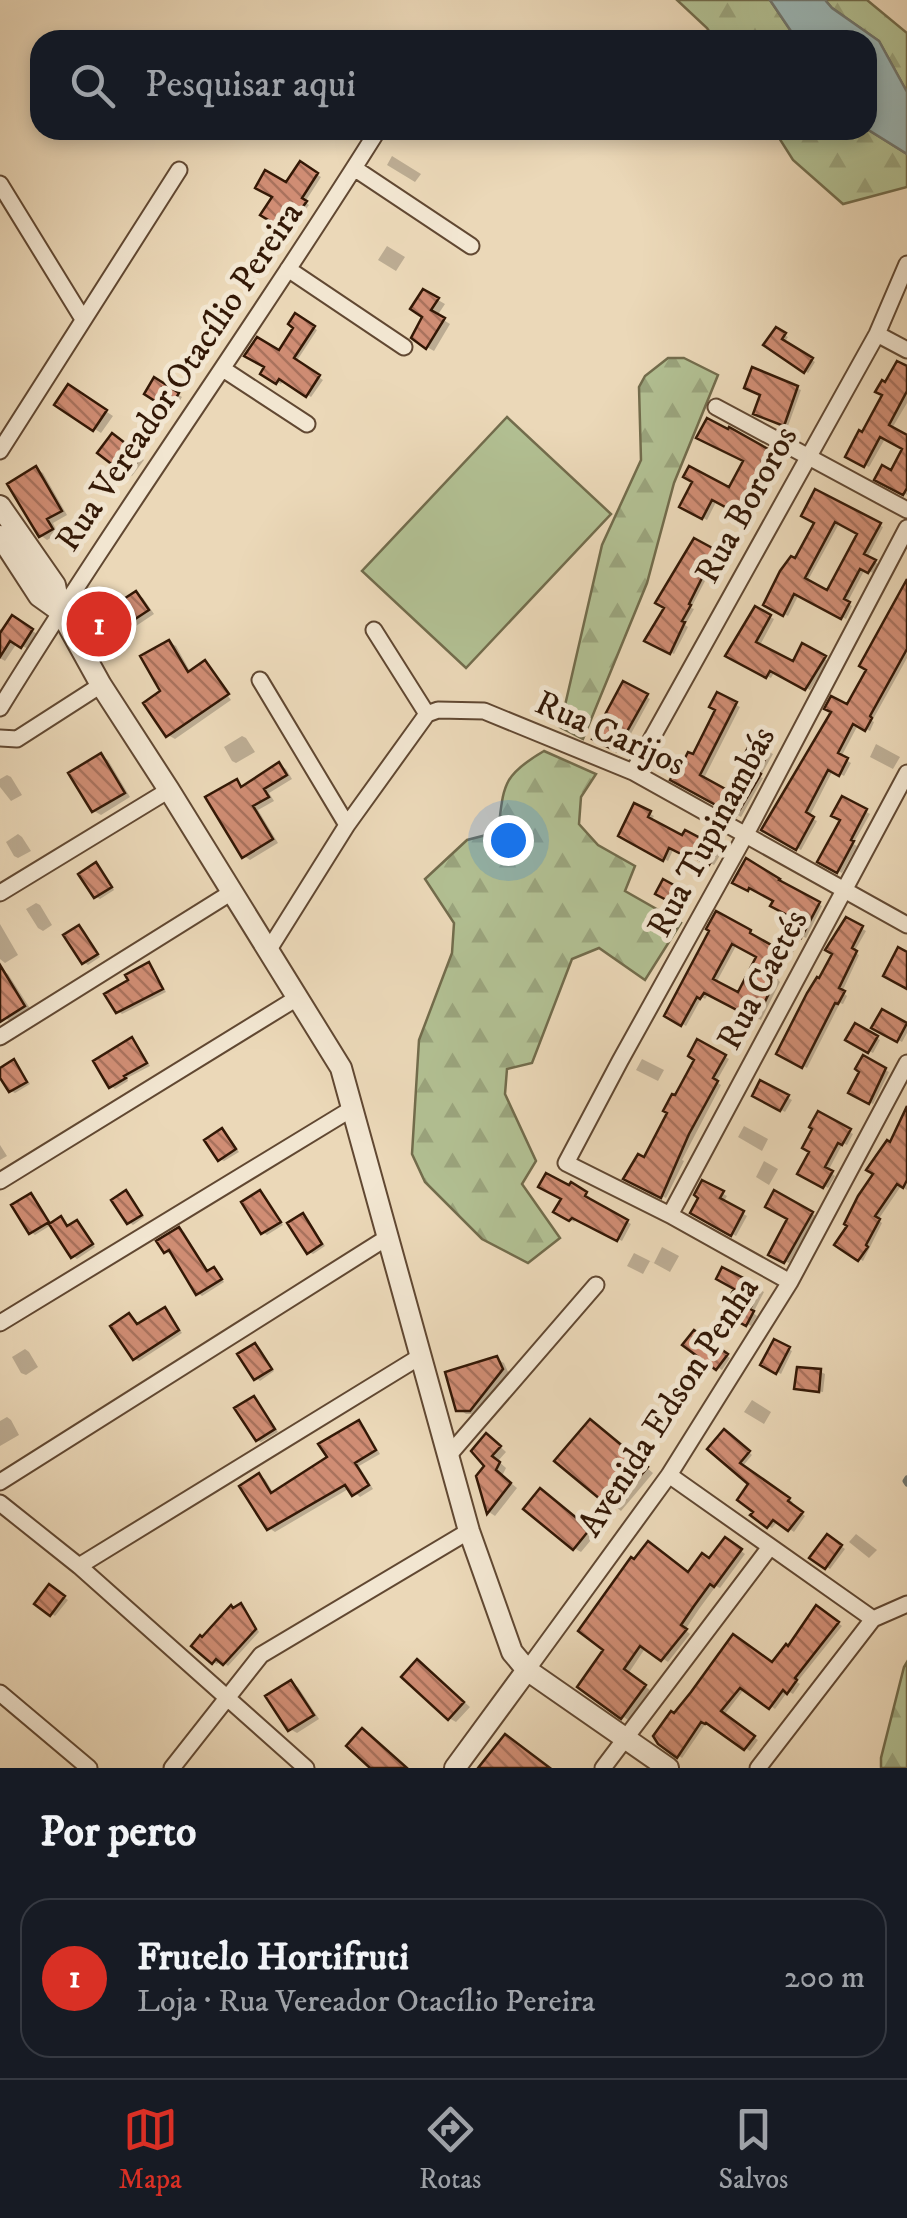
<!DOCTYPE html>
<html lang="pt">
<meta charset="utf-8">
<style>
body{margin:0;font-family:"IM FELL DW Pica",serif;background:#242831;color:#f1f3f6}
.you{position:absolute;left:508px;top:840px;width:35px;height:35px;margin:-25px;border:8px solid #fff;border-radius:50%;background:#1a73e8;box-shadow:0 0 0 15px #1a73e833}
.badge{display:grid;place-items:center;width:65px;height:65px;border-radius:50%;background:#d93025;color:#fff;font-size:32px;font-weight:700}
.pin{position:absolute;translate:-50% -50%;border:5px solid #fff;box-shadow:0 2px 10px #0006}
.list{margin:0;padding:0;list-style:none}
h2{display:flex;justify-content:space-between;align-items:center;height:130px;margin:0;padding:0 40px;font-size:42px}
h2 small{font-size:32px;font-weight:400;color:#9ea1a6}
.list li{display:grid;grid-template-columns:65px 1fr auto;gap:30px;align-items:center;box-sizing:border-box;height:160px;margin:0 20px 20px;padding:0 20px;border:2px solid #363941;border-radius:30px}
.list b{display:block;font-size:38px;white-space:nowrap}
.list p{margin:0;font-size:32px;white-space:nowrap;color:#9ea1a6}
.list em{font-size:32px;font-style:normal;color:#9ea1a6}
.icon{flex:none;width:55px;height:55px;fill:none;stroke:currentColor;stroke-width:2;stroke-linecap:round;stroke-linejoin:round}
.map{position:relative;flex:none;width:907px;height:1768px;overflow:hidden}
.search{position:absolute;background:#171b24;box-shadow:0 5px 15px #0003;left:30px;right:30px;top:30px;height:110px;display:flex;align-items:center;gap:25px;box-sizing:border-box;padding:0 35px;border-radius:30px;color:#9ea1a6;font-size:38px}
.sheet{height:310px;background:#171b24}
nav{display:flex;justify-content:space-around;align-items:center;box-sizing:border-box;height:140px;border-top:2px solid #363941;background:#171b24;font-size:28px;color:#9ea1a6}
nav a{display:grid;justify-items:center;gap:5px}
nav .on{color:#d93025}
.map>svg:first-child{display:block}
.forest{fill:url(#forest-firs);stroke:#726c4c;stroke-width:2.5}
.pitch{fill:#b2c093;stroke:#726c4c;stroke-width:2.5}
.water{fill:#9bb8b8;stroke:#717871;stroke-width:2.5}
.shadow{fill:#0003;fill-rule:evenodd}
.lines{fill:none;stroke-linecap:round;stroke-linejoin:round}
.stream{stroke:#717871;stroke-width:5}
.building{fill:url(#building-back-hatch);stroke:#331806;stroke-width:2.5;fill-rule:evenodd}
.minor-casing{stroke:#614832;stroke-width:19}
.tertiary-casing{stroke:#614832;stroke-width:24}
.minor{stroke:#f2e6d1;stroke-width:15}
.tertiary{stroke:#f2e6d1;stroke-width:20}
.labels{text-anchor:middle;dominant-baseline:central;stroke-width:10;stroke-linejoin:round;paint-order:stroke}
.street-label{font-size:35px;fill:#331806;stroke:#f2e6d1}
</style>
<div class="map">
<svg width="907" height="1768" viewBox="0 0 907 1768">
<defs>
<pattern id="forest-firs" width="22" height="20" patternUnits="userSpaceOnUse" patternTransform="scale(2.5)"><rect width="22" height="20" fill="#b2c093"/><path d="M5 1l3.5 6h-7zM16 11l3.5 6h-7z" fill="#9aa47d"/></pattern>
<pattern id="building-back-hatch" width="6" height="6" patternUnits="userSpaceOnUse" patternTransform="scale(2.5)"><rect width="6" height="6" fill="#d08d74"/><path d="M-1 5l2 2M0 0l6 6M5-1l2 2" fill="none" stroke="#a9725d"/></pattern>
</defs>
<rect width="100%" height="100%" fill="#ebd8b8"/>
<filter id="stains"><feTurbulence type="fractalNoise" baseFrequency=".002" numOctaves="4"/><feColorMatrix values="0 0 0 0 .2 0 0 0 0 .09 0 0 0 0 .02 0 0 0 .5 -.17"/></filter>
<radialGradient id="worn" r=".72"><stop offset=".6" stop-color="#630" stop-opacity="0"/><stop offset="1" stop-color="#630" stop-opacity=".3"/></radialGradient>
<path class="forest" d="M677 0H770L797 40H715L707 28Z
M825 0H867L907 33V92L879 41 832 8Z
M867 129 907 154V187L843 204 793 160 774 130Z
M684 358 718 375 674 483 647 583 583 739 560 727 602 545 641 460 639 387 645 376 668 358Z
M544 751 596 774 581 797 579 824 598 845 635 866 625 891 681 923 645 980 599 948 572 959 532 1063 507 1069 505 1094 536 1161 522 1184 560 1238 528 1263 482 1239 425 1182 412 1154 419 1040 452 953 454 923 425 879 467 840 498 832C504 786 501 776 544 751Z
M907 1662V1768H881V1758L904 1667Z"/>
<path class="pitch" d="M507 417 611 514 466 668 362 571Z"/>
<path class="water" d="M770 0H825L832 8 879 41 907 92V154L867 129V40H797Z"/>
<path class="shadow" d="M392 156 421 174 415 182 387 165Z
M301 165 321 177 305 202 309 205 294 225 288 222 285 227 264 214 275 197 287 186Z
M387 246 405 257 396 271 378 260Z
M424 292 445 304 437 316 450 324 434 351 427 347Z
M296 316 317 330 296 362 323 380 311 397 284 379 281 384 263 373 297 327Z
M776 330 788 337 784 343 815 362 808 373 767 345Z
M907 369V403L891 430 907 438V495L878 479 892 473 905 448 886 437 869 467 848 456 863 435 886 394V385Z
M754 370 801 390 788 426 760 415 763 394Z
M155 381 182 397 174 410 147 393Z
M69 387 113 416 101 433 57 404Z
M730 430 779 458 747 516 717 500 707 520 682 506 695 481 730 490 746 460Z
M117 439 144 460 132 476 101 452Z
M36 469 43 473 67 515 53 523 58 534 47 540 40 535Z
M816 493 883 527 867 558 878 564 873 573 865 569 847 603 852 606 846 619 799 594 788 616 766 604 796 562 817 523ZM840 522 861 533 828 593 807 582Z
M695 541 719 554 691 608 694 609 685 625 688 627 674 654 648 640 667 607Z
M907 585V658L872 721 874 722 870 731 858 725 841 757 851 763 844 776 833 770 809 817 817 821 801 850 764 829 848 708Z
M136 594 143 598 154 614 115 640 108 636Z
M756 610 774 619 759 647 794 665 803 647 828 661 810 690 775 671 771 678 729 656Z
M13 618 37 634 28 649 17 643 5 661 0 658V629L4 631Z
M169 642 176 646 191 673 206 663 208 665H206L231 700 175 739 168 735 163 692Z
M624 685 650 699 621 752 595 738Z
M718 695 740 707 703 780 732 795 752 759 753 744 773 754 760 777 763 778 741 817 673 779 694 758 718 710Z
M242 736 246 738 255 752 236 763 232 761 224 747Z
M876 744 900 757 893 769 870 757Z
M101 756 108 760 130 797 101 815 94 811Z
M279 765 286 769 292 779 269 793 274 801 258 810 278 843 250 860 244 856 237 782 244 788Z
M7 775 11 777 22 795 11 801 0 787V779Z
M843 799 870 814 853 844 857 846 842 873 821 861 843 819Z
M635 806 654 816 651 821 683 838 686 834 722 852 714 865 693 854 692 857 674 848 668 861 621 835Z
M18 834 22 837 31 851 18 858 14 856 6 842Z
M96 865 100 867 114 890 100 899 95 896Z
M735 882 782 885 822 906 806 938 802 936 778 980 780 982 761 1020 709 993 705 999 702 997 686 1026 667 1015 713 930 717 915 754 935 753 937 776 950 794 916 776 900 754 888 753 891ZM737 944 760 956 739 995 716 983Z
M36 903 40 905 52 925 43 931 38 928 26 909Z
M846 920 866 931 854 952 859 955 842 992 847 996 843 1004 840 1003 807 1068 779 1053 835 953Z
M0 924 18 955 5 963 0 959Z
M79 928 84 930 100 957 88 965 84 962Z
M149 965 153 968 166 992 122 1014 118 1011Z
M1 970 8 974 31 1010 12 1022 5 1018 0 1010Z
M883 1012 907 1025V1033L902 1042 875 1027Z
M856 1027 880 1040 873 1053 849 1040Z
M132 1040 136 1042 150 1066 127 1078 128 1081 115 1089 111 1086Z
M698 1043 729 1059 716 1082 721 1085 682 1160 684 1161 666 1198 627 1178 645 1160 697 1059Z
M864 1058 889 1072 873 1104 851 1092 863 1071Z
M642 1059 664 1070 658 1081 636 1070Z
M14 1062 18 1065 30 1084 15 1093 11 1091 0 1073Z
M762 1083 792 1100 785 1112 755 1095Z
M819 1115 853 1134 847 1145 843 1143 828 1171 835 1176 828 1188 801 1173 813 1151Z
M907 1117V1190L901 1186 878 1220 882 1223 863 1261 837 1244Z
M744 1126 768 1139 762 1151 738 1137Z
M222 1131 226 1133 239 1152 224 1161 220 1159Z
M0 1145 7 1156 0 1160Z
M764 1161 778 1169 769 1185 756 1177Z
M703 1183 727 1196 723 1203 747 1216 736 1236 693 1212 701 1197Z
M572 1186 590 1197 588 1200 631 1224 622 1241 577 1218 574 1222 557 1211Z
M127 1193 131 1196 144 1217 133 1225 129 1222Z
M260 1193 264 1195 283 1225 267 1235 263 1232Z
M775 1194 816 1216 789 1263 771 1254 791 1218Z
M31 1196 35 1198 51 1225 35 1235 31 1232Z
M303 1216 307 1218 325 1246 313 1254 309 1252Z
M61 1219 69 1228 77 1223 81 1225 95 1247 77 1259 73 1256Z
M179 1230 184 1232 209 1273 214 1270 218 1272 224 1282 202 1296 198 1293 173 1252 170 1254 165 1252Z
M662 1247 679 1256 670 1272 650 1261 643 1274 627 1266 634 1253 654 1263Z
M723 1270 764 1292 753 1313 757 1316 751 1326 725 1311 737 1288Z
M165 1310 169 1312 182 1333 139 1361 135 1359 129 1316 138 1325Z
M694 1333 730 1358 722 1370 686 1345Z
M775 1342 792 1351 781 1374 764 1364Z
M255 1346 260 1348 274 1371 260 1381 256 1378Z
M25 1349 29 1352 38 1367 26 1375 21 1373 12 1357Z
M497 1359 504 1363 509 1374 478 1414H466L459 1409Z
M821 1372 825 1374 823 1392 797 1388Z
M672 1387 688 1400 679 1411 662 1398Z
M254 1399 258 1401 278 1432 261 1442 257 1440Z
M752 1400 771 1412 764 1424 744 1412Z
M7 1417 11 1420 19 1435 0 1446V1421Z
M359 1423 364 1426 380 1454 359 1466 373 1489 360 1497 350 1488 275 1532 269 1528 259 1476 265 1479 274 1494 330 1458Z
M597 1426 653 1473 621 1511 558 1461Z
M728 1434 752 1455 742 1467 793 1502 790 1505 805 1516 794 1532 778 1521 772 1528 768 1526 752 1484 710 1448Z
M493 1440 506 1452 498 1461 506 1468 502 1476 517 1488 495 1516 489 1512 479 1477 487 1466Z
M548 1495 596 1534 581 1552 574 1548Z
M856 1534 877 1550 869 1558 849 1542Z
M828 1537 845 1549 830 1569 813 1558Z
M731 1543 745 1554 720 1588 716 1586 699 1609 685 1630 690 1634 668 1662 646 1647 628 1674 650 1690 628 1720 580 1686 689 1574Z
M50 1587 68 1600 55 1616 37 1604Z
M241 1606 245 1608 259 1632 228 1666 221 1660 217 1664 213 1662 203 1640Z
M817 1608 842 1626 797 1682 800 1684 793 1694 788 1691 775 1709 745 1688 724 1715 758 1740 750 1751 706 1723 682 1758 659 1742 773 1665 789 1649Z
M424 1667 470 1707 456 1722 449 1718Z
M291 1683 298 1687 319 1719 297 1733 290 1729Z"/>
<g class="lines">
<path class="stream" d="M907 1478 905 1481 907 1484"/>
</g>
<path class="building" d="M300 161 318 173 302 198 307 201 299 212 289 225 284 221 280 227 260 215 272 197 255 188 265 170 286 182Z
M423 289 439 298 431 310 445 318 426 349 411 338 422 317 410 309Z
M295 313 315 326 294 358 320 375 306 397 279 379 276 384 260 374 264 367 244 356 257 337 279 350 293 328 288 324Z
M776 327 786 333 782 339 813 358 804 373 763 345Z
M897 361 907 366V391L889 425 907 435V488L903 495 874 480 882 465 891 470 902 449 880 437 864 467 845 457 859 430 862 432 882 395 875 392 882 380 885 382Z
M752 367 798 386 784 426 753 414 760 395 744 388Z
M154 377 179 393 169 410 144 394Z
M68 384 107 410 93 431 54 405Z
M707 418 728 429 729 427 777 454 742 516 712 500 702 519 679 507 692 482 683 477 689 466 729 487 743 461 696 438Z
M112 433 142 456 126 475 97 453Z
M36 466 62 511 47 519 53 529 39 537 7 484Z
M815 489 881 523 864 554 876 560 868 573 860 569 844 599 850 602 841 619 794 594 783 616 763 605 780 571 791 556 795 558 814 523 801 516ZM835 522 857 534 827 590 805 578Z
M694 538 716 550 689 604 691 605 682 621 685 622 670 654 644 641 664 608 655 603Z
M907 579V649L870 716 872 718 865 731 853 724 838 753 848 758 839 776 828 770 806 812 814 817 796 850 761 830 831 712 824 709 831 696 847 704 866 670 859 666Z
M136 591 149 610 106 638 93 619Z
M755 606 771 615 756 642 793 661 802 643 826 656 805 690 770 671 766 678 725 656Z
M12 615 33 629 21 648 10 641 0 657V633Z
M169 640 188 672 205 660 229 694 166 737 143 703 160 691 140 656Z
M623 681 648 694 616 751 592 739Z
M717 692 737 702 700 775 731 792 748 760 743 757 752 740 770 750 758 772 761 774 736 816 670 780 676 768 679 770 688 752 693 754 715 710 709 707Z
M101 753 125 793 92 812 68 773Z
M279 762 287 775 264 789 269 797 253 806 273 839 242 858 205 797 237 779 241 787Z
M842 796 867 809 851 840 854 841 837 873 817 862 840 820 831 816Z
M634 803 651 811 648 817 682 835 685 830 719 848 709 865 688 854 687 857 669 848 663 861 618 836Z
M746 858 780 879 779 880 820 902 801 938 797 936 756 1020 704 993 700 999 697 997 681 1026 664 1016 709 931 706 929 716 911 751 930 750 933 775 947 791 917 770 906 773 901 749 888 748 891 732 883ZM732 944 756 957 738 992 713 979Z
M96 862 112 887 94 898 78 874Z
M663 879 690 894 682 908 655 894Z
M846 917 863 926 852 948 857 951 839 988 845 991 838 1004 835 1003 802 1068 776 1054 807 993 817 977 819 978 832 954 825 950Z
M79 925 98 954 82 964 63 935Z
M898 947 907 952V989L883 976Z
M149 962 163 989 116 1013 104 994 128 980 125 975Z
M0 965 25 1006 0 1022Z
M882 1009 907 1023 897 1042 871 1028Z
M855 1023 878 1036 868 1053 845 1040Z
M132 1037 147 1063 124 1076 126 1078 109 1088 93 1061Z
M697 1039 726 1055 713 1078 718 1081 689 1134 661 1198 623 1179 638 1154 644 1157 667 1113 663 1111 672 1094 675 1095 694 1060 688 1056Z
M863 1055 886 1068 869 1104 848 1093 859 1072 855 1069Z
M14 1059 27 1082 9 1092 0 1078V1068Z
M760 1080 789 1095 780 1111 752 1096Z
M907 1106V1180L903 1188 897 1184 875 1216 880 1219 866 1245 868 1247 858 1261 834 1245 847 1226 844 1224 858 1196 873 1174 866 1170 887 1140 890 1142Z
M818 1111 851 1129 842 1145 838 1143 825 1167 833 1171 823 1188 797 1174 809 1152 802 1148 812 1129 809 1127Z
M222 1128 236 1149 218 1161 204 1140Z
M546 1173 569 1185 571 1182 587 1192 585 1196 628 1220 617 1241 572 1218 569 1221 553 1212 561 1199 538 1187Z
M702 1180 724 1191 720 1198 744 1211 731 1236 690 1213 698 1198 694 1195Z
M126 1190 142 1215 127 1224 111 1200Z
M260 1190 281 1222 261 1234 241 1202Z
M774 1190 813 1212 784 1263 768 1255 787 1219 765 1207Z
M31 1193 49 1222 29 1234 11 1205Z
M303 1213 322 1244 307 1254 287 1223Z
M61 1216 67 1226 77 1220 93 1244 71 1258 49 1224Z
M179 1227 207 1271 214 1267 222 1279 196 1295 169 1250 164 1253 156 1241Z
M722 1267 761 1287 750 1309 754 1311 746 1326 721 1312 734 1289 716 1279Z
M165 1307 179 1330 133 1360 110 1326 129 1313 137 1324Z
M694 1330 728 1354 716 1370 682 1345Z
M774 1339 790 1347 776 1374 760 1365Z
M255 1343 272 1369 254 1380 237 1354Z
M497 1356 503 1369 470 1411H456L445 1372Z
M797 1367 821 1369 819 1392 794 1389Z
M254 1396 275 1429 256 1441 234 1408Z
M590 1419 648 1467 612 1509 554 1461Z
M359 1420 376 1450 355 1463 369 1485 352 1496 345 1485 267 1530 239 1486 259 1473 271 1493 327 1457 318 1444Z
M724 1429 750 1451 740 1463 790 1498 788 1501 803 1512 788 1531 773 1520 767 1528 750 1515 753 1512 737 1500 748 1484 707 1449Z
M486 1433 501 1446 492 1456 500 1462 496 1470 511 1483 487 1514 476 1476 484 1466 471 1451Z
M540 1488 590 1529 573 1550 523 1509Z
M827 1534 842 1545 825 1569 809 1558Z
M725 1537 742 1549 714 1587 710 1584 694 1606 681 1625 687 1629 678 1640 661 1661 640 1646 624 1669 646 1685 621 1719 577 1687 603 1650 578 1631 631 1557 634 1559 648 1541 688 1572 702 1553 709 1558Z
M49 1584 65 1596 50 1616 34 1604Z
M241 1603 256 1629 223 1665 216 1659 212 1664 191 1646 200 1635 202 1637 231 1605 233 1608Z
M816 1605 839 1622 795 1678 797 1680 787 1694 783 1690 769 1709 740 1688 721 1711 755 1736 744 1750 706 1723 705 1724 701 1722 677 1758 658 1744 653 1736 671 1711 674 1713 691 1692 733 1634 772 1662 786 1644 788 1646Z
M417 1659 464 1702 448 1720 401 1677Z
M291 1680 314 1715 288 1731 265 1696Z
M362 1728 407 1768H370L346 1746Z
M505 1734 550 1768H478Z"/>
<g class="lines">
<g class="minor-casing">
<path id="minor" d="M354 168 471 246
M0 184 83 319
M288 269 404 347
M877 334 907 350
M223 369 307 424
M716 407 907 510
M0 451 179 170
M374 630 427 714
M260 680 347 825
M0 708C121 512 256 325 378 130
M0 738 17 739 101 685
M633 772 877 334 907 264
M0 893 169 790
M268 951 347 825 427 714 438 710 484 711 633 772 907 925
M0 1037 232 892
M0 1181 297 998
M670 1215 907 773
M790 1282 670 1215 566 1163 620 1061 746 834 907 528
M0 1323 353 1108
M448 1456 596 1285
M669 1475 873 1619
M0 1482 388 1237
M0 1503 79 1566 306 1768
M79 1566 421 1356
M527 1670 669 1475 790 1282 907 1063
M0 1693 89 1768
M172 1768 261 1655 469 1531
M603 1768 770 1547
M758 1768 873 1619 907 1604"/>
</g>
<g class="tertiary-casing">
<path id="tertiary" d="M0 506 55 585 60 611 101 685 169 790 341 1068 469 1531 512 1652 527 1670 668 1768
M0 536 39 596 60 611
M455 1768 527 1670"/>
</g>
<use href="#minor" class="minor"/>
<use href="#tertiary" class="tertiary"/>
</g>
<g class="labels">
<g class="street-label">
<text transform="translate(180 377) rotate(-56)">Rua Vereador Otacílio Pereira</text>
<text transform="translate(747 505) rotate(-61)">Rua Bororos</text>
<text transform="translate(610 734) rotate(24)">Rua Carijos</text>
<text transform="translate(712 832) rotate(-62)">Rua Tupinambás</text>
<text transform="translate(763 980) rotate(-62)">Rua Caetés</text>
<text transform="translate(669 1407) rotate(-57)">Avenida Edson Penha</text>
</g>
</g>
<rect width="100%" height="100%" filter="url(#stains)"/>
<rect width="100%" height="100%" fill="url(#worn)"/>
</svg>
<div class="you"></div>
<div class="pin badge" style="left:99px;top:624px">1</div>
<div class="search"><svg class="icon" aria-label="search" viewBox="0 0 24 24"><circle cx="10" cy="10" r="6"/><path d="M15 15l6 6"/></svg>Pesquisar aqui</div>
</div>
<section class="sheet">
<h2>Por perto<small></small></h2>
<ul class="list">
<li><span class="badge">1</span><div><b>Frutelo Hortifruti</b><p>Loja · Rua Vereador Otacílio Pereira</p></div><em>200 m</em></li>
</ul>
</section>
<nav>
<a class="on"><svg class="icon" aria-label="map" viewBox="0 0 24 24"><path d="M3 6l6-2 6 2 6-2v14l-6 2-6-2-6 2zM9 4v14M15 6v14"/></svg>Mapa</a>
<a><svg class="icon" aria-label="directions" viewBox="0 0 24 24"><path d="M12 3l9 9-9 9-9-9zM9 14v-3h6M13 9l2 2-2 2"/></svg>Rotas</a>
<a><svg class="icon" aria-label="saved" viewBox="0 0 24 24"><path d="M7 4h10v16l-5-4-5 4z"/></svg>Salvos</a>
</nav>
